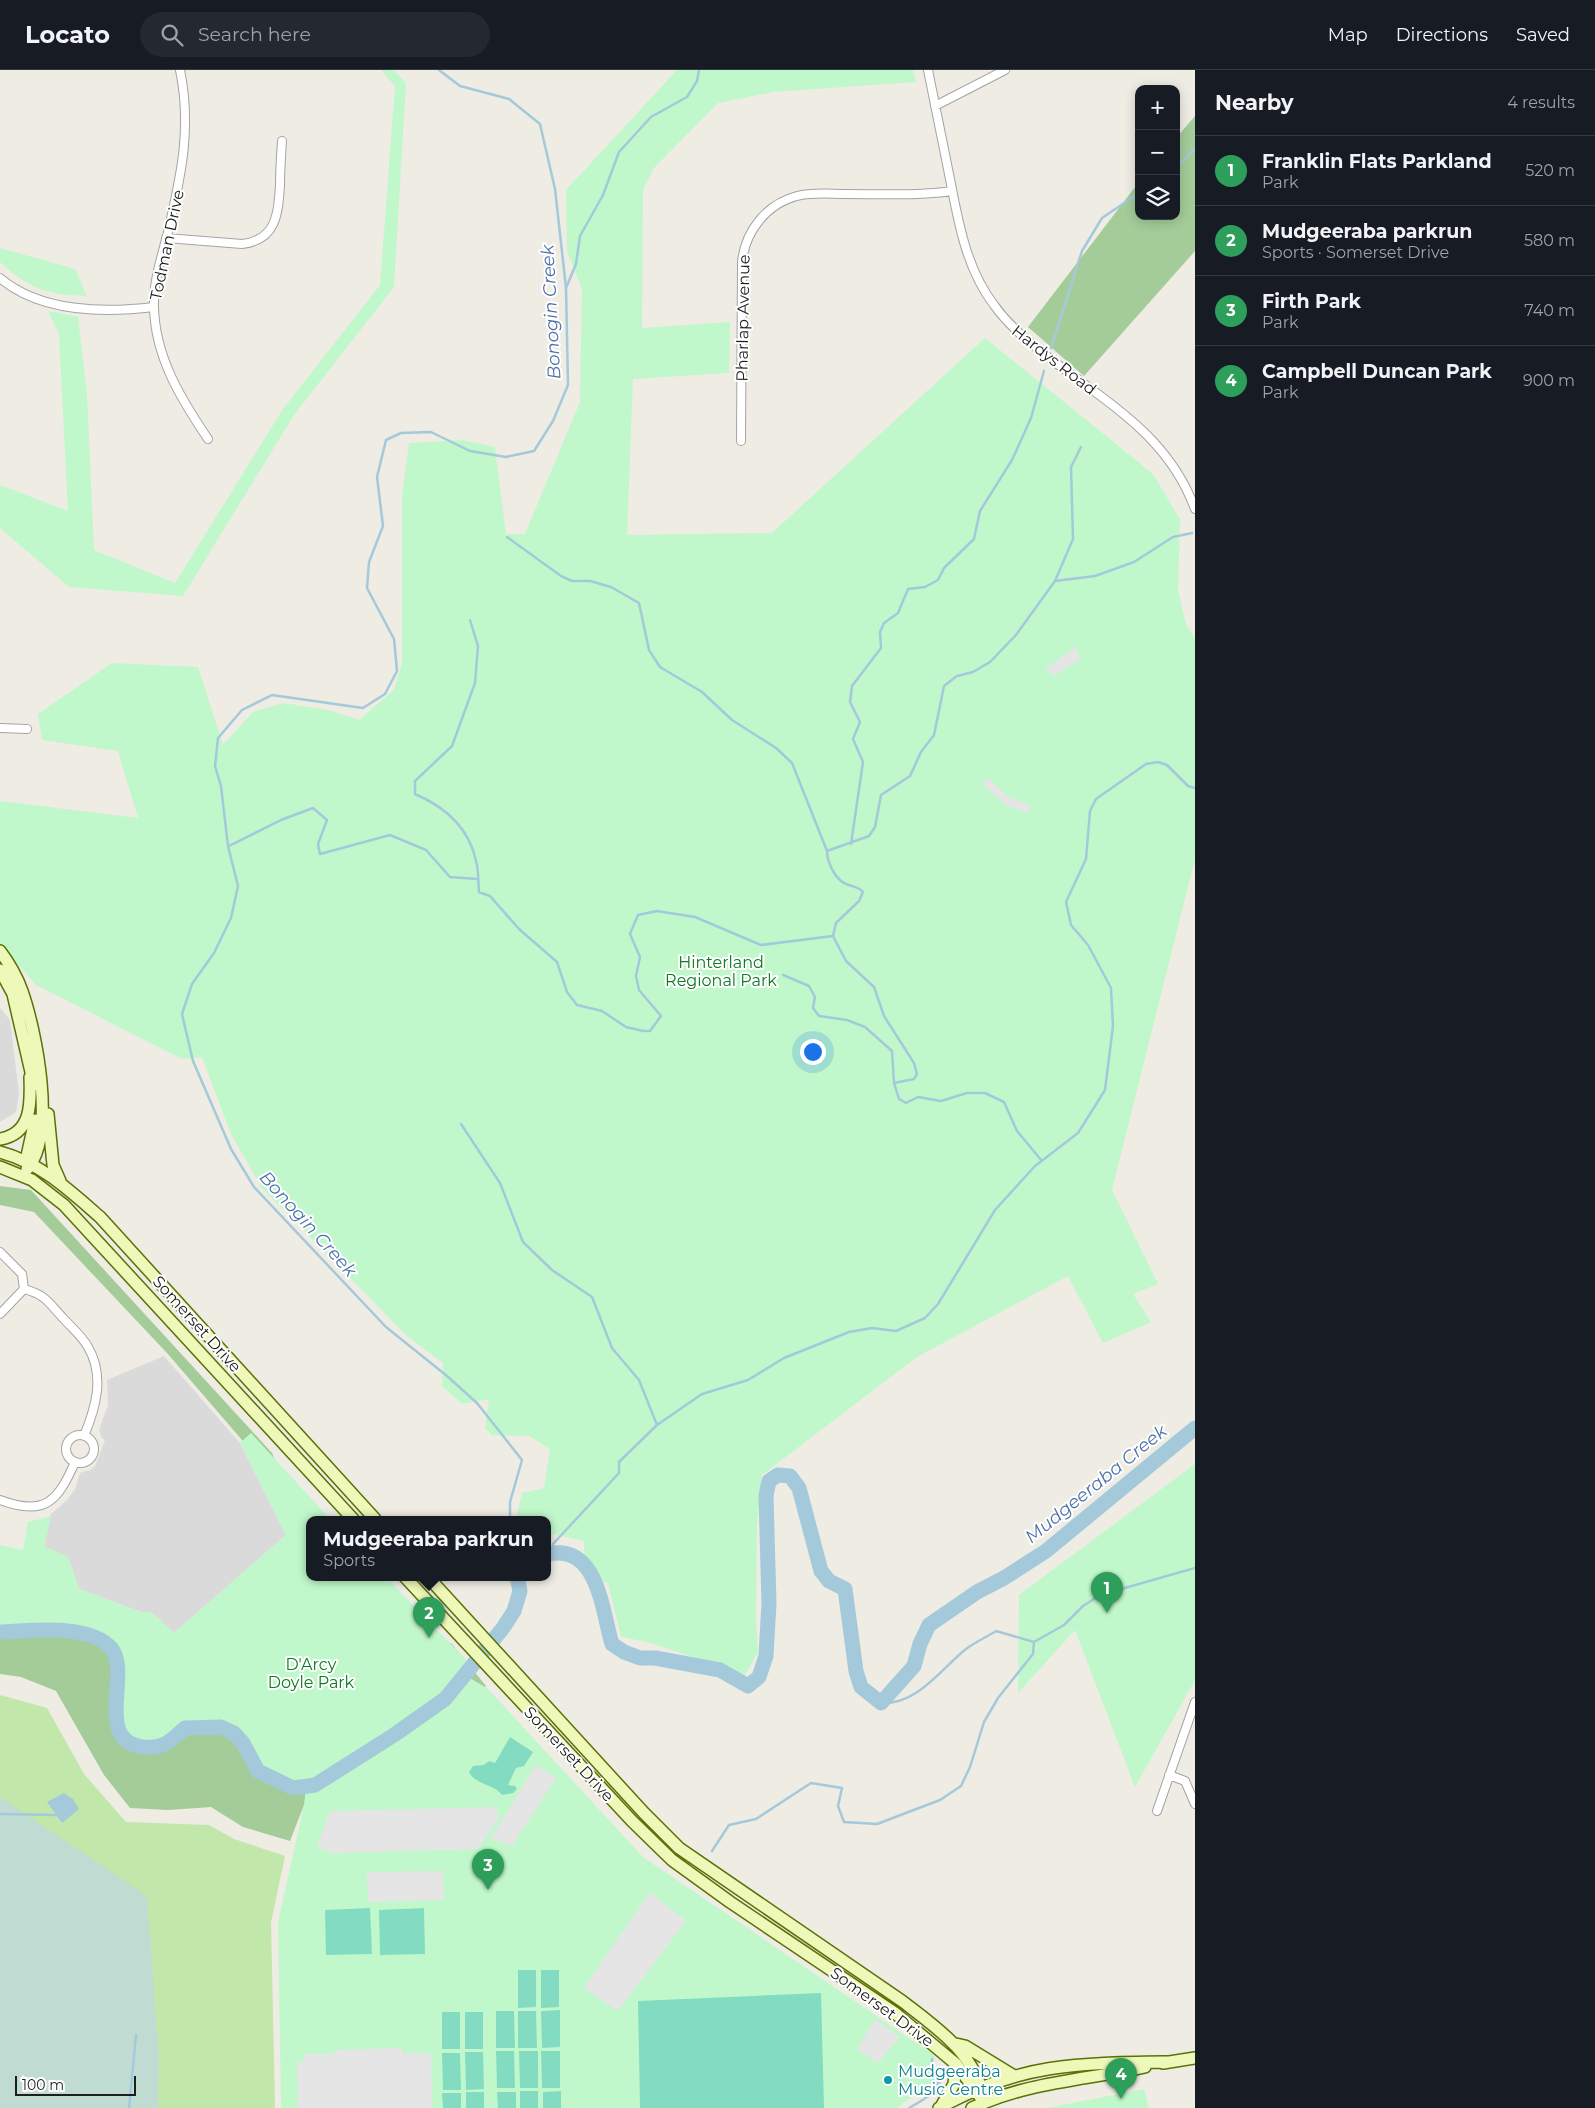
<!DOCTYPE html>
<meta charset="utf-8">
<style>
body{margin:0;font-family:Montserrat,sans-serif;background:#242831;color:#f1f3f6}
.controls{position:absolute;right:15px;top:15px;display:grid;overflow:hidden;border-radius:10px;box-shadow:0 2px 12px #0003}
.controls button{width:45px;height:45px;display:grid;place-items:center;padding:0;border:0;border-bottom:1px solid #363941;background:#171b24;color:#f1f3f6;font:25px sans-serif}
.scale{position:absolute;left:15px;bottom:12px;width:121px;box-sizing:border-box;padding-left:5px;border:2px solid #1d1d1d;border-top:0;font-size:14px;line-height:18px;white-space:nowrap;color:#1d1d1d;-webkit-text-stroke:4px #fff;paint-order:stroke}
.you{position:absolute;left:812px;top:981px;width:18px;height:18px;margin:-12px;border:4px solid #fff;border-radius:50%;background:#1a73e8;box-shadow:0 0 0 8px #1a73e833}
.badge{display:grid;place-items:center;width:32px;height:32px;border-radius:50%;background:#dd918a;color:#fff;font-size:16px;font-weight:700}
.pin{position:absolute;translate:-50% -41px;filter:drop-shadow(0 1px 2px #0008)}
.pin::after{content:'';position:absolute;top:26px;width:18px;height:15px;background:inherit;clip-path:polygon(0 0,100% 0,50% 100%)}
.popup{position:absolute;left:306px;top:1446px;width:245px;height:65px;box-sizing:border-box;display:grid;place-content:center;border-radius:10px;background:#171b24;filter:drop-shadow(0 1px 4px #0005);font-size:16px;white-space:nowrap;color:#9ea1a6}
.popup b{font-size:19px;color:#f1f3f6}
.popup::after{content:'';position:absolute;left:50%;top:100%;margin-left:-10px;border:10px solid transparent;border-top-color:#171b24}
.list{margin:0;padding:0;list-style:none}
h2{display:flex;justify-content:space-between;align-items:center;height:65px;margin:0;padding:0 20px;font-size:21px}
h2 small{font-size:16px;font-weight:400;color:#9ea1a6}
.list li{display:grid;grid-template-columns:32px 1fr auto;gap:15px;align-items:center;box-sizing:border-box;height:70px;padding:0 20px;border-top:1px solid #363941}
.list b{display:block;font-size:19px;white-space:nowrap}
.list p{margin:0;font-size:16px;white-space:nowrap;color:#9ea1a6}
.list em{font-size:16px;font-style:normal;color:#9ea1a6}
.icon{flex:none;width:28px;height:28px;fill:none;stroke:currentColor;stroke-width:2;stroke-linecap:round;stroke-linejoin:round}
.map{position:relative;flex:none;width:1195px;height:2038px;overflow:hidden}
header{display:flex;align-items:center;gap:30px;box-sizing:border-box;height:70px;padding:0 25px;background:#171b24;border-bottom:1px solid #363941}
header strong{font-size:24px}
nav{display:flex;gap:28px;margin-inline-start:auto;font-size:18px}
.search{width:350px;height:45px;background:#242831;display:flex;align-items:center;gap:12px;box-sizing:border-box;padding:0 18px;border-radius:28px;color:#9ea1a6;font-size:19px}
main{display:flex}
aside{flex:1;background:#171b24}
.map>svg:first-child{display:block}
.residential{fill:#dbdada}
.grass{fill:#c2e7aa}
.forest{fill:#a3cc99}
.wetland{fill:#c0dcd2}
.park{fill:#c1f8cb}
.pitch{fill:#83dcc2}
.parking{fill:#e5e5e5}
.water{fill:#a4c9db}
.lines{fill:none;stroke-linecap:round;stroke-linejoin:round}
.stream{stroke:#a4c9db;stroke-width:2.5}
.river{stroke:#a4c9db;stroke-width:15}
.street-casing{stroke:#a4a4a4;stroke-width:10}
.secondary-casing{stroke:#5a7108;stroke-width:14}
.street{stroke:#fff;stroke-width:8}
.secondary{stroke:#eef8b8;stroke-width:11}
.culture-dot{fill:#0f9aa8;stroke:#fff;stroke-width:2}
.labels{text-anchor:middle;dominant-baseline:central;stroke-width:4;stroke-linejoin:round;paint-order:stroke}
.street-label{font-size:16px;fill:#1d1d1d;stroke:#fff}
.park-label{font-size:16px;fill:#0e7822;stroke:#fff}
.culture-label{font-size:16px;fill:#0d838f;stroke:#fff;text-anchor:start}
.water-label{font-size:18px;font-style:italic;fill:#4c71aa;stroke:#fff}
</style>
<header>
<strong>Locato</strong>
<div class="search"><svg class="icon" aria-label="search" viewBox="0 0 24 24"><circle cx="10" cy="10" r="6"/><path d="M15 15l6 6"/></svg>Search here</div>
<nav><a>Map</a><a>Directions</a><a>Saved</a></nav>
</header>
<main>
<div class="map">
<svg width="1195" height="2038" viewBox="0 0 1195 2038">
<rect width="100%" height="100%" fill="#eeece3"/>
<path class="residential" d="M0 938 10 950 19 1023 16 1042 0 1052Z
M164 1286 240 1373 286 1465 174 1563 151 1542H141L79 1519 68 1487 44 1477 51 1444 67 1430 75 1419 80 1403 90 1400 95 1396 105 1370 102 1368 99 1360 108 1335 107 1310Z"/>
<path class="grass" d="M0 1625 47 1638 84 1704 126 1752 209 1755 234 1769 285 1786 271 1852 275 2038H0Z"/>
<path class="forest" d="M1195 46V181L1084 306 1028 257 1139 112V146H1176V68Z
M0 1116 31 1120 272 1383 305 1463 274 1497 388 1645 451 1573 486 1616 416 1682 304 1735 290 1771 243 1757 211 1737 168 1740 130 1738 104 1705 56 1621 21 1607 0 1604V1538L174 1566 288 1465 242 1370 167 1283 34 1142 0 1135Z"/>
<path class="wetland" d="M0 1727 147 1826 159 1990 158 2038H0Z"/>
<path class="park" d="M381 0H394L406 13 394 217 294 345 183 526 69 517 0 458V415L68 441 59 264 48 241 78 247 87 325 94 480 175 513 283 339 380 215 395 16Z
M677 0H913L916 12 773 22 718 33 653 99 643 120 642 258 730 252 729 303 633 309 627 465 772 463 985 268 1153 404 1180 449 1178 521 1186 554 1195 569V789L1112 1120 1158 1214 1133 1224 1151 1252 1103 1273 1068 1206 917 1287 762 1405 757 1454 756 1551 758 1582 745 1605 648 1572 621 1567 608 1513 585 1508 584 1471 553 1464 548 1468V1449H516L522 1423 544 1418 550 1379 529 1366 492 1365 485 1358 489 1329 462 1334 442 1316 443 1293 408 1267 262 1118 231 1064 202 987 182 989 36 915 0 874V731L138 748 118 681 42 670 38 644 112 593 198 597 223 675 253 642 283 633 329 640 359 650 394 620 402 593V426L409 373 462 370 495 377 506 464H525L580 332 582 219 567 181 566 120Z
M0 178 75 199 87 226C48 225 29 219 0 192Z
M251 1363 330 1449H310V1507H386L472 1596 465 1605 488 1619 643 1787 934 1985 935 2010 897 2038H281L278 1853 304 1735 306 1717C302 1717 298 1718 294 1718 287 1718 262 1705 257 1699 245 1684 244 1664 222 1657 213 1655 192 1654 184 1659 178 1662 174 1670 167 1673 155 1680 135 1679 125 1668 114 1657 114 1639 116 1625 118 1611 121 1589 110 1577 88 1554 29 1561 0 1562V1475L23 1480 28 1452 51 1446 44 1476 68 1487 79 1519 141 1542H151L174 1563 286 1465 240 1373Z
M1195 1394V1610L1135 1717 1075 1560 1018 1623 1019 1525Z
M1144 2019 1149 2038H1047Z"/>
<path class="pitch" d="M510 1667 533 1682 524 1696 516 1698 508 1715 515 1716 517 1719 513 1723 502 1725C494 1714 474 1714 469 1702L473 1696 484 1695 489 1691 495 1693Z
M370 1838 372 1884 326 1885 325 1840Z
M424 1838 425 1884 380 1885 379 1840Z
M518 1900H536V1937L518 1938Z
M541 1900H559V1937L541 1938Z
M821 1923 824 2038H640L638 1931Z
M560 1940V1977L542 1978 541 1941Z
M496 1941H514L515 1978H496Z
M518 1941H536L537 1978H518Z
M442 1942H460V1979H442Z
M465 1942H483V1979H465Z
M496 1981H514L515 2018H497Z
M519 1981H538V2018H520Z
M541 1981H560V2018H542Z
M465 1982H483L484 2019 466 2020Z
M442 1983H460L461 2020H443Z
M520 2021H538V2038H520Z
M561 2021V2038H543V2022Z
M466 2022H484V2038H466Z
M497 2022H516V2038H498Z
M442 2023H461V2038H443Z"/>
<path class="parking" d="M1075 577 1081 589 1054 606 1045 599Z
M988 708 1010 728 1030 735 1028 743 1006 735 993 724 982 713Z
M536 1695 556 1708 512 1776 493 1770 491 1768Z
M499 1737 495 1744H502L478 1779 331 1783 317 1777 330 1741Z
M443 1801 444 1830 368 1832 367 1802Z
M650 1822 686 1851 618 1941 584 1918Z
M875 1949 900 1967 878 1993 857 1979Z
M402 1978V1983H431L432 2038H298L297 1992H304V1984H334L335 1980Z"/>
<path class="water" d="M64 1723 73 1729 79 1739 62 1753 47 1732Z"/>
<g class="lines">
<path class="stream" d="M439 0 460 16 509 29 540 54 555 119 566 218 568 315 553 351 534 381 506 387 470 381 431 362 401 363 386 370 377 407 383 456 369 492 367 518 394 569 397 601 385 624 363 638 272 625 242 640 218 668 215 696 221 716 228 776 238 816 231 848 214 883 192 914 182 944 193 991 231 1079 254 1117 386 1257 447 1306 477 1333 522 1390 510 1432V1449
M1176 98 1195 78
M566 218 576 194 580 166 603 125 619 82 651 47 687 27 697 11 699 0
M1051 278 1082 181 1102 148 1139 123
M507 467 561 506 572 511H590L611 517 639 533 649 580 660 597 702 622 732 650 776 678 792 693 827 781C827 791 833 804 841 811 848 817 857 815 863 822L859 831 836 853 833 866 846 891 874 917 884 946 914 993 917 1004 914 1009 894 1013
M1055 511 1095 506 1134 492 1173 467 1192 463
M470 550 478 576 475 613 452 676 415 711V724C445 737 469 757 476 791 479 801 478 812 479 822L490 826 519 859 557 892 567 922 577 935 602 941 626 957 643 961H650L661 946 639 920 636 906 640 887 630 864 638 845 657 841 695 847 761 875 833 866
M851 774 863 692 853 669 860 652 850 632 852 616 881 578 880 562 884 553 898 543 908 519 925 517 938 510 944 498 974 469 980 441 1012 390 1031 348 1044 301
M229 776 281 750 313 738 327 750 318 774 320 784 390 765 426 780 450 807 477 809
M827 781 869 766 875 757 881 725 910 706 921 682 934 665 944 616 957 606 973 602 990 592 1016 565 1055 511 1073 469 1071 397 1081 377
M783 905 809 916 815 927 813 938 819 946 847 950 865 957 892 981 894 1013 899 1029 906 1033 918 1027 941 1031 967 1023H985L1004 1032 1017 1061 1042 1091
M461 1054 500 1113 523 1172 552 1200 592 1227 612 1278 639 1310 657 1355
M553 1483V1474L619 1403V1392L657 1355 702 1324 748 1310 784 1288 849 1262 872 1258 896 1261 925 1248 938 1234 995 1140 1035 1096 1078 1063 1105 1020 1113 956 1111 918 1088 875 1071 855 1066 832 1086 789 1090 741 1096 729 1146 694 1158 692 1167 695 1188 716 1195 718
M881 1633C917 1635 940 1600 966 1579 975 1572 987 1567 996 1561L1034 1572 1064 1555 1083 1536 1100 1525 1195 1498
M0 1744 56 1745
M712 1781 729 1755 756 1749 811 1713 842 1718 838 1736 844 1752 877 1754 940 1730 961 1716 970 1697 984 1652 998 1628 1033 1584 1034 1572
M932 1989V2005L938 2015
M129 2038 136 1965
M909 2038C927 2028 936 2024 943 2004"/>
<path class="river" d="M548 1484C598 1473 602 1541 612 1574L624 1582 640 1588H655L720 1600 748 1616 759 1607 766 1586 769 1533 766 1426 769 1411 778 1405 790 1406 799 1418 821 1501 829 1511 845 1519 856 1601 861 1617 881 1633 914 1596 920 1574 929 1555 977 1522 1004 1508 1046 1481 1195 1358
M0 1562C29 1561 89 1553 111 1578 132 1602 93 1671 143 1677 164 1679 170 1671 185 1658L221 1657 234 1663 243 1673 258 1701 293 1718 315 1715 394 1665 445 1629 503 1558 514 1541 520 1521 517 1507"/>
<g class="street-casing">
<path id="street" d="M180 0C192 58 181 106 168 162 162 186 153 211 154 237 155 287 181 329 208 369
M928 0C935 35 942 69 949 104 958 149 965 197 994 235 1009 256 1028 271 1048 287 1107 333 1168 365 1195 439
M935 36 1005 0
M166 168 242 174C277 170 278 143 280 115 280 100 281 86 282 71
M0 208C40 242 104 243 154 237
M741 371 742 192C745 162 766 134 797 126 812 122 830 124 846 124 882 124 917 126 952 121
M0 658 27 659
M0 1182 22 1204 24 1219
M24 1219C46 1225 48 1232 63 1248 71 1257 82 1266 88 1277 105 1306 96 1337 84 1366
M0 1244 24 1219
M66 1379a14 14 0 1 1 28 0a14 14 0 1 1-28 0Z
M0 1430C45 1447 58 1431 75 1392
M1169 1705 1185 1711 1195 1734
M1157 1741 1195 1632"/>
</g>
<g class="secondary-casing">
<path id="secondary" d="M0 881C9 893 17 907 22 921 36 961 57 1065 27 1099
M0 900 13 924 34 1015
M48 1044 53 1095 60 1111
M0 1069C32 1064 31 1033 30 1007
M0 1082C41 1093 69 1120 100 1147L375 1449
M27 1086 35 1050
M0 1097 32 1110 64 1135 353 1449
M405 1507 632 1751 672 1790 730 1832 895 1943 956 1994 984 2032
M428 1507 644 1743 679 1778 902 1931C937 1958 976 1984 984 2030
M956 1974 965 1976 1014 2006
M1163 1993 1195 1988
M942 2035 954 2014 956 1994
M939 2038C1019 1993 1080 1993 1169 1992
M972 2038C1027 2012 1086 2010 1145 1997"/>
</g>
<use href="#street" class="street"/>
<use href="#secondary" class="secondary"/>
</g>
<circle class="culture-dot" cx="888" cy="2010" r="5"/>
<g class="labels">
<g class="street-label">
<text transform="translate(167 175) rotate(-78)">Todman Drive</text>
<text transform="translate(743 248) rotate(-89)">Pharlap Avenue</text>
<text transform="translate(1054 290) rotate(38)">Hardys Road</text>
<text transform="translate(197 1254) rotate(48)">Somerset Drive</text>
<text transform="translate(569 1684) rotate(47)">Somerset Drive</text>
<text transform="translate(882 1937) rotate(36)">Somerset Drive</text>
</g>
<g class="park-label">
<text x="721" y="892">Hinterland<tspan x="721" dy="18">Regional Park</tspan></text>
<text x="311" y="1594">D'Arcy<tspan x="311" dy="18">Doyle Park</tspan></text>
</g>
<g class="culture-label">
<text x="898" y="2001">Mudgeeraba<tspan x="898" dy="18">Music Centre</tspan></text>
</g>
<g class="water-label">
<text transform="translate(551 242) rotate(-93)">Bonogin Creek</text>
<text transform="translate(308 1154) rotate(48)">Bonogin Creek</text>
<text transform="translate(1096 1414) rotate(-39)">Mudgeeraba Creek</text>
</g>
</g>
</svg>
<div class="controls">
<button>+</button>
<button>−</button>
<button><svg class="icon" aria-label="layers" viewBox="0 0 24 24"><path d="M12 4l9 5-9 5-9-5zM3 14l9 5 9-5"/></svg></button>
</div>
<div class="scale">100 m</div>
<div class="you"></div>
<div class="pin badge" style="left:1107px;top:1543px;background:#2e9e5b">1</div>
<div class="pin badge" style="left:429px;top:1568px;background:#2e9e5b">2</div>
<div class="popup"><b>Mudgeeraba parkrun</b>Sports</div>
<div class="pin badge" style="left:488px;top:1820px;background:#2e9e5b">3</div>
<div class="pin badge" style="left:1121px;top:2029px;background:#2e9e5b">4</div>
</div>
<aside>
<h2>Nearby<small>4 results</small></h2>
<ul class="list">
<li><span class="badge" style="background:#2e9e5b">1</span><div><b>Franklin Flats Parkland</b><p>Park</p></div><em>520 m</em></li>
<li><span class="badge" style="background:#2e9e5b">2</span><div><b>Mudgeeraba parkrun</b><p>Sports · Somerset Drive</p></div><em>580 m</em></li>
<li><span class="badge" style="background:#2e9e5b">3</span><div><b>Firth Park</b><p>Park</p></div><em>740 m</em></li>
<li><span class="badge" style="background:#2e9e5b">4</span><div><b>Campbell Duncan Park</b><p>Park</p></div><em>900 m</em></li>
</ul>
</aside>
</main>
